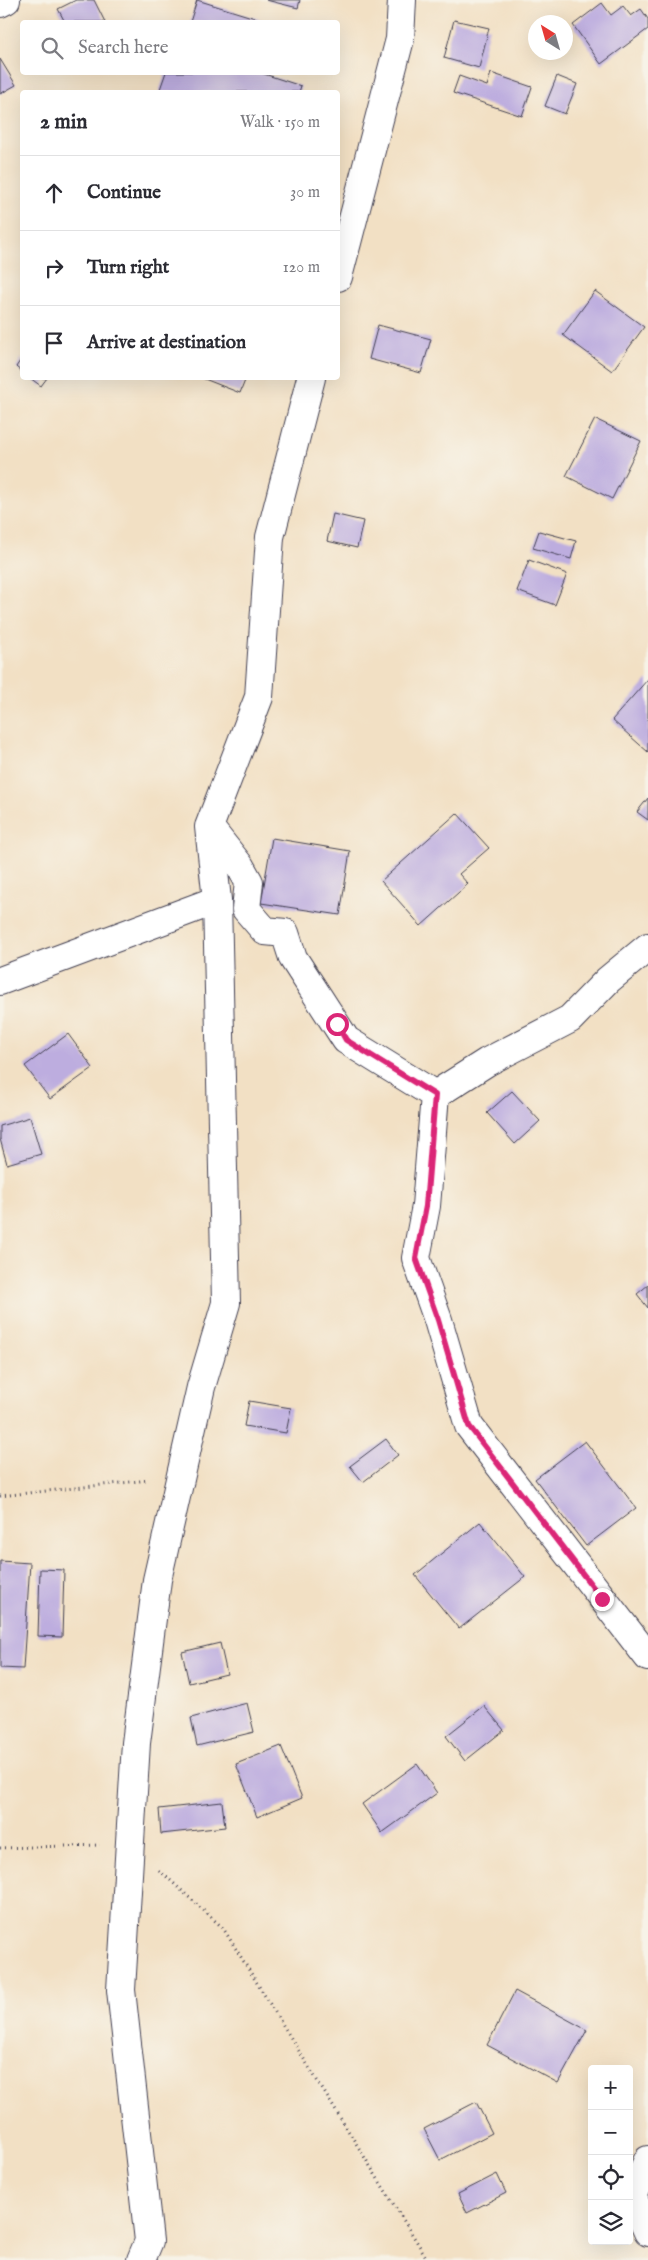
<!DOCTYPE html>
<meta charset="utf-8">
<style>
body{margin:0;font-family:"IM FELL English",serif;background:#f7f7f7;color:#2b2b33}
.controls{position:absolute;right:15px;bottom:15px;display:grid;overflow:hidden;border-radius:5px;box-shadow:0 5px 20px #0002}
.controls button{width:45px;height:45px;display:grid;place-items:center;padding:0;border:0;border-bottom:1px solid #e1e1e2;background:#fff;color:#2b2b33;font:25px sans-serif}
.compass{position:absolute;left:528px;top:15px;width:45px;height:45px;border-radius:50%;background:#fff;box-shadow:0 5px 20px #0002;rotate:323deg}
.stop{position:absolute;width:15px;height:15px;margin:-11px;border:4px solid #db2777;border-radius:50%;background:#fff}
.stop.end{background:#db2777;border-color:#fff;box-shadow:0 1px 5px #0008}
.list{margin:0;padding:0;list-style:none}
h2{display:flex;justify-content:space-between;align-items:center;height:65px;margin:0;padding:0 20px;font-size:21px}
h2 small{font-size:16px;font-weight:400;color:#7c7c81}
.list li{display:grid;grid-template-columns:32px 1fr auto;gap:15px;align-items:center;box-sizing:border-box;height:75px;padding:0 20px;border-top:1px solid #e1e1e2}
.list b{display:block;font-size:19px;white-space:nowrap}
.list em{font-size:16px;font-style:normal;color:#7c7c81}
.icon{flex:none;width:28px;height:28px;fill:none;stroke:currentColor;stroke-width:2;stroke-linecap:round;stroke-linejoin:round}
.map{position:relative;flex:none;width:648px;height:2260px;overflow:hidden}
.search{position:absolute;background:#fff;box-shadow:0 5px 20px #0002;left:20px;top:20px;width:320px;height:55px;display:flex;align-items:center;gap:12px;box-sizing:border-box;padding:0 18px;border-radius:5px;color:#7c7c81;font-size:19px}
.panel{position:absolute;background:#fff;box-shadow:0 5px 20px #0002;left:20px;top:90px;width:320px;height:290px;border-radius:5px}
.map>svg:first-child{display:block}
.building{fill:#bdaddf}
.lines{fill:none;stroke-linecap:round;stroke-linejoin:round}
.minor-casing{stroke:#413e50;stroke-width:30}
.path{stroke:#413e50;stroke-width:3;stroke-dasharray:1 4;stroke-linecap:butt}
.minor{stroke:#fff;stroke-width:28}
.route{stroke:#db2777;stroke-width:6}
</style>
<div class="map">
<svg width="648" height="2260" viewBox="0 0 648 2260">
<rect width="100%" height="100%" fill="#f7f3e8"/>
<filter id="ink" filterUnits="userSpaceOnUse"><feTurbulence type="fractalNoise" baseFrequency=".02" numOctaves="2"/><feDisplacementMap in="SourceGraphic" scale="10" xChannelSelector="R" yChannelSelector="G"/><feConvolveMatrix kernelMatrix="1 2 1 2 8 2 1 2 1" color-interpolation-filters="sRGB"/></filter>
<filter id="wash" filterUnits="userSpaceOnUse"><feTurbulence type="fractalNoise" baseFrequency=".0096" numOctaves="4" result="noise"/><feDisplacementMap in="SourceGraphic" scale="20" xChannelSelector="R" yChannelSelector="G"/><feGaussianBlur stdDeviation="1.12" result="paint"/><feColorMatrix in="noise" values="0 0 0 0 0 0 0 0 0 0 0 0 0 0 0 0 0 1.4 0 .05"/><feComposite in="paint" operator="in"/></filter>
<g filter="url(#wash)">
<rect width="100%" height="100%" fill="#f2e0c4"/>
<g id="blocks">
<path class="building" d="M76 0H94L105 22H65L58 9Z
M197 0 268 22H190Z
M266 0H300L298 8Z
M602 3 611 15 623 6 631 16 641 9 648 19V29L601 64 573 25Z
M454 20 489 28 479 68 444 58Z
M0 59 16 85 0 94Z
M166 72H258L301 86 299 92H159Z
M491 73 532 87 522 116 453 93 459 76 487 86Z
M557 76 577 84 565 114 545 106Z
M595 291 644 327 612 371 563 335Z
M378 325 431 339 421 373 369 359Z
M22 358V372L16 367Z
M30 378H47L41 386Z
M202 378H246L240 393Z
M595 419 641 441 612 499 566 476Z
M333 514 363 521 357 548 327 541Z
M539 531 576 541 571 559 533 548Z
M529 560 567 574 555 605 517 591Z
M648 679V752L612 720Z
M648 798V820L637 812Z
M457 813 489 848 459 874 468 884 421 926 381 881Z
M272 838 350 851 340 915 261 903Z
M68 1034 93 1068 50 1099 25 1066Z
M512 1091 540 1121 515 1144 487 1113Z
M30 1117 41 1154 7 1164 0 1139V1126Z
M648 1285V1308L637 1294Z
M249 1401 291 1408 286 1433 244 1426Z
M386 1439 398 1455 363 1482 350 1466Z
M585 1441 636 1508 586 1546 535 1479Z
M480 1522 525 1577 459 1629 415 1575Z
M0 1561 30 1563 23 1669 0 1668Z
M40 1569 64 1570 62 1637 38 1636Z
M220 1643 227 1674 189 1683 182 1652Z
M247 1703 254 1732 197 1746 191 1718Z
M484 1706 504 1730 465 1761 446 1736Z
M281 1746 302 1798 257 1817 236 1764Z
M417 1764 437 1793 382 1833 362 1804Z
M222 1802 225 1827 161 1834 159 1809Z
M515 1991 587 2030 558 2083 487 2045Z
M476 2102 492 2133 440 2160 424 2129Z
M497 2174 506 2193 467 2213 458 2194Z"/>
</g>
</g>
<g filter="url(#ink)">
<use href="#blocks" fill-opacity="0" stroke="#413e50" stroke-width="1"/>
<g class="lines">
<g class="minor-casing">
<path id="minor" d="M0 3 6 0
M338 277 400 39 402 0
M209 827 240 866 249 882 246 909 265 931 285 933 293 958 346 1040 435 1095 426 1206 416 1258 438 1320 469 1426 648 1657
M0 981 217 900
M435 1095 487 1062 570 1019 608 980 648 947
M648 2160 632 2196 648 2232
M141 2260 149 2241 121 1990 136 1743 157 1580 201 1387 226 1303 217 900 209 827 259 697 270 537 311 378"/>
</g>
<path class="path" d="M0 1496 149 1480
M0 1848 100 1845
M159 1870 223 1928 428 2260"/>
<use href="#minor" class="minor"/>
</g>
</g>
<g class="lines" filter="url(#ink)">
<path class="route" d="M337 1024 346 1040 435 1095 426 1206 416 1258 438 1320 469 1426 602 1599"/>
</g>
</svg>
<div class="controls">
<button>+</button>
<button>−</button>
<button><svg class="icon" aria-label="locate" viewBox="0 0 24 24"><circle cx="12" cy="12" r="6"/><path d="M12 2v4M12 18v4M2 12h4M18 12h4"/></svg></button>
<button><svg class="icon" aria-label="layers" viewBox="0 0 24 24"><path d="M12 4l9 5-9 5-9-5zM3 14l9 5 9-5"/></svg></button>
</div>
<svg class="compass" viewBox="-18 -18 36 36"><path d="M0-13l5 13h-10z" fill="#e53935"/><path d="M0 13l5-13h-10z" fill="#7c7c81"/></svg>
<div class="stop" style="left:337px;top:1024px"></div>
<div class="stop end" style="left:602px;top:1599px"></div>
<div class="search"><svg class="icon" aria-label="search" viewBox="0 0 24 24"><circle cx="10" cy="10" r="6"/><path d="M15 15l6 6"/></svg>Search here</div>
<section class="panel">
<h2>2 min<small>Walk · 150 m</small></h2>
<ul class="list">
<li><svg class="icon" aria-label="ahead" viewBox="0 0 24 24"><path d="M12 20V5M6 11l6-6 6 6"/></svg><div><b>Continue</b></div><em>30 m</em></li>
<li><svg class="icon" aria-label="right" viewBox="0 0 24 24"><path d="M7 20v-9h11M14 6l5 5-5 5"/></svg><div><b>Turn right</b></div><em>120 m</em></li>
<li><svg class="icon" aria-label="arrive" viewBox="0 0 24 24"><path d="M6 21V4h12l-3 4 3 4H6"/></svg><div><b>Arrive at destination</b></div></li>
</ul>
</section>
</div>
